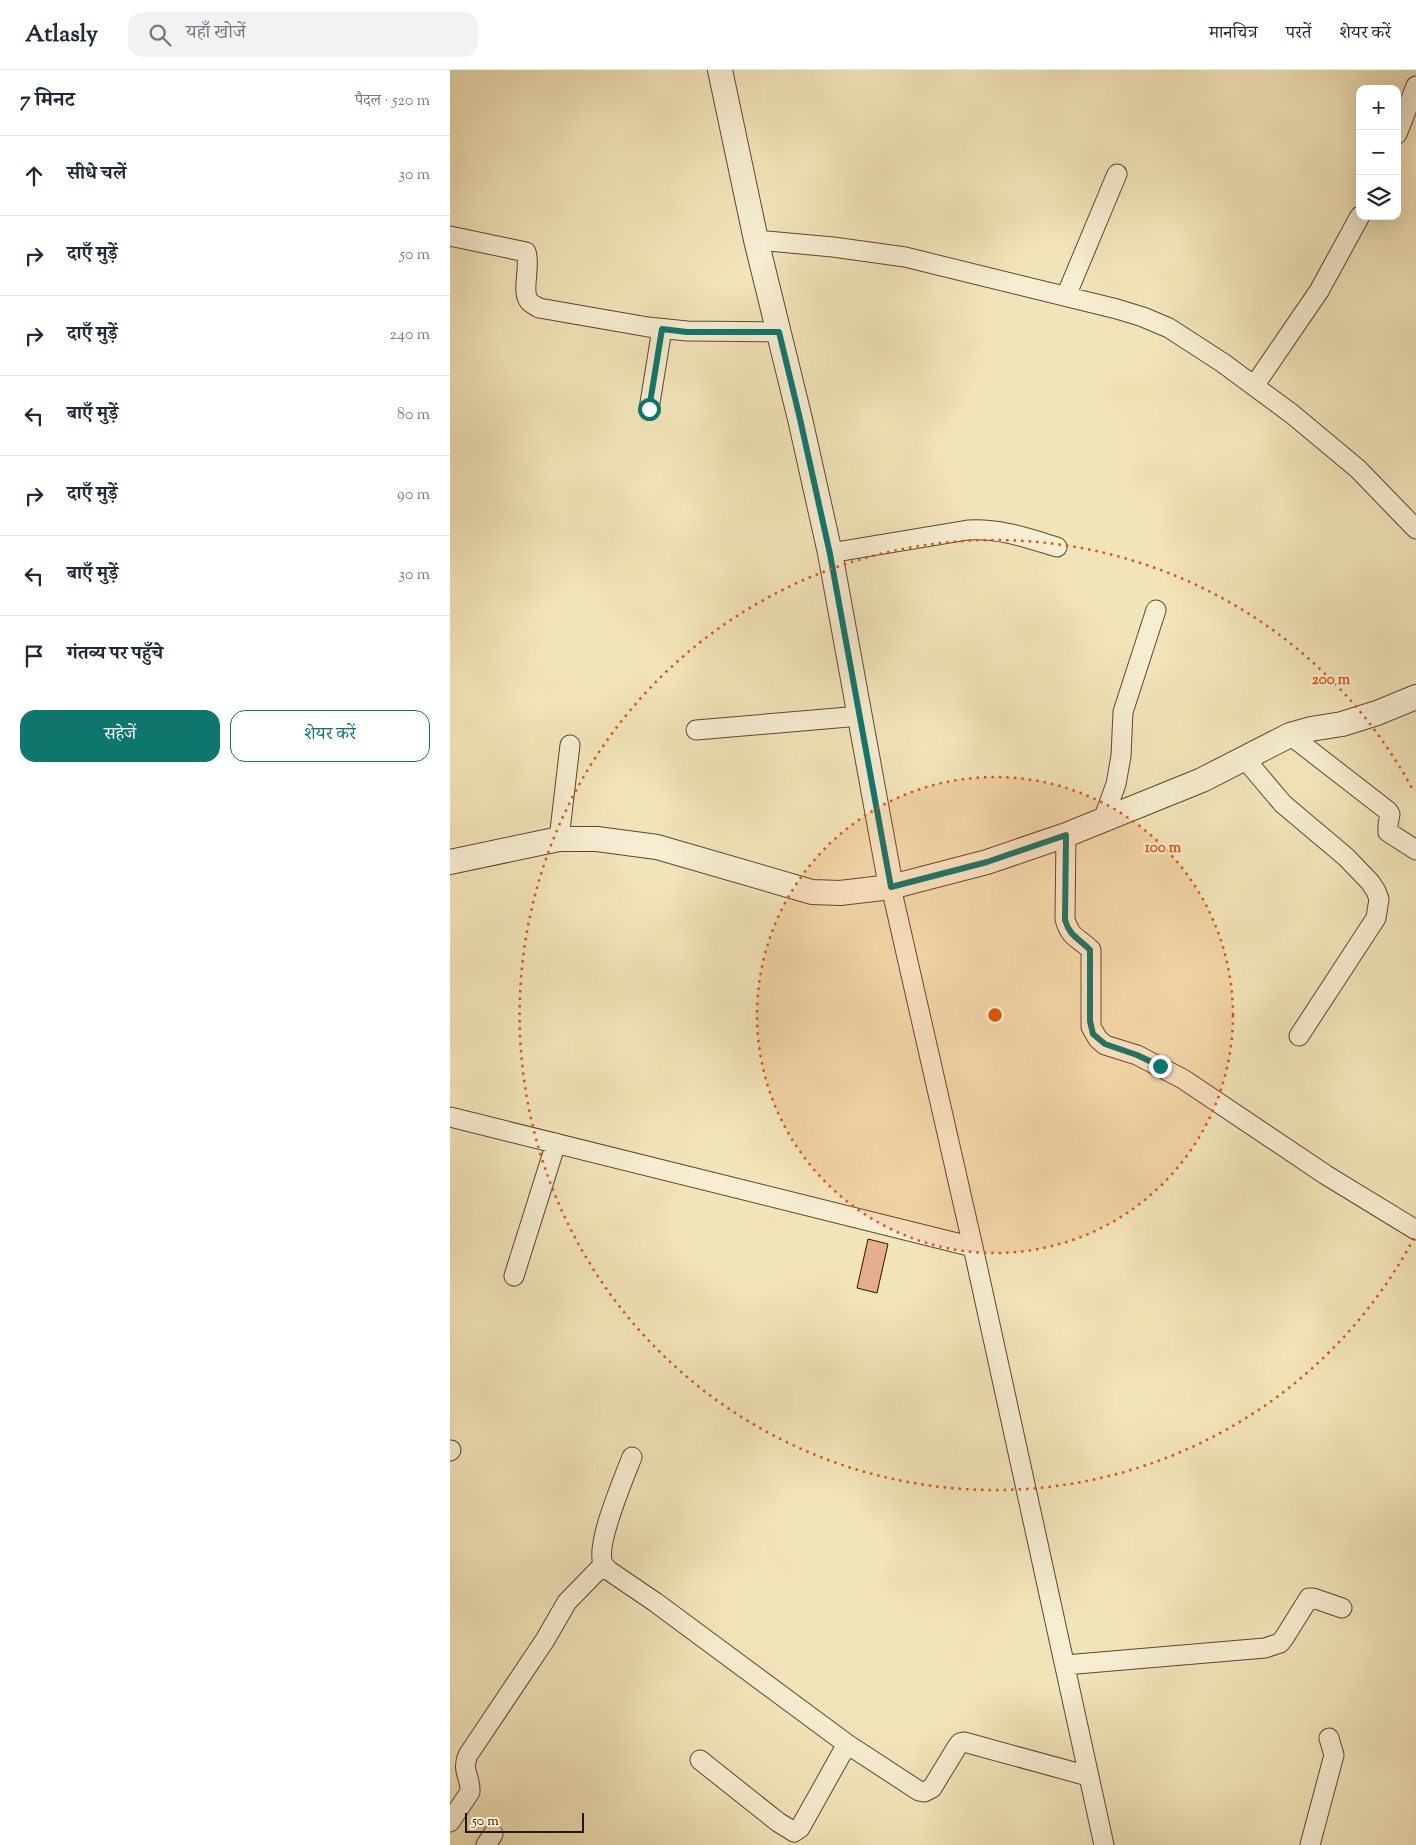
<!DOCTYPE html>
<html lang="hi">
<meta charset="utf-8">
<style>
body{margin:0;font-family:"Sorts Mill Goudy","Noto Serif Devanagari",serif;background:#f2f2f3;color:#1f2937}
.controls{position:absolute;right:15px;top:15px;display:grid;overflow:hidden;border-radius:10px;box-shadow:0 5px 20px #0002}
.controls button{width:45px;height:45px;display:grid;place-items:center;padding:0;border:0;border-bottom:1px solid #e0e1e3;background:#fff;color:#1f2937;font:25px sans-serif}
.scale{position:absolute;left:15px;bottom:12px;width:119px;box-sizing:border-box;padding-left:5px;border:2px solid #281400;border-top:0;font-size:14px;line-height:18px;white-space:nowrap;color:#281400;-webkit-text-stroke:4px #f7edd2;paint-order:stroke}
.stop{position:absolute;width:15px;height:15px;margin:-11px;border:4px solid #0f766e;border-radius:50%;background:#fff}
.stop.end{background:#0f766e;border-color:#fff;box-shadow:0 1px 5px #0008}
.list{margin:0;padding:0;list-style:none}
h2{display:flex;justify-content:space-between;align-items:center;height:65px;margin:0;padding:0 20px;font-size:21px}
h2 small{font-size:16px;font-weight:400;color:#747a83}
.list li{display:grid;grid-template-columns:32px 1fr auto;gap:15px;align-items:center;box-sizing:border-box;height:80px;padding:0 20px;border-top:1px solid #e0e1e3}
.list b{display:block;font-size:19px;white-space:nowrap}
.list em{font-size:16px;font-style:normal;color:#747a83}
.actions{display:flex;gap:10px;padding:15px 20px}
.actions a{flex:1;padding:11px 0;border:1px solid #0f766e;border-radius:15px;text-align:center;font-size:18px;color:#0f766e}
.actions .main{background:#0f766e;color:#fff}
.icon{flex:none;width:28px;height:28px;fill:none;stroke:currentColor;stroke-width:2;stroke-linecap:round;stroke-linejoin:round}
.map{position:relative;flex:none;width:966px;height:1775px;overflow:hidden}
header{display:flex;align-items:center;gap:30px;box-sizing:border-box;height:70px;padding:0 25px;background:#fff;border-bottom:1px solid #e0e1e3}
header strong{font-size:24px}
nav{display:flex;gap:28px;margin-inline-start:auto;font-size:18px}
.search{width:350px;height:45px;background:#f2f2f3;display:flex;align-items:center;gap:12px;box-sizing:border-box;padding:0 18px;border-radius:15px;color:#747a83;font-size:19px}
main{display:flex}
aside{flex:1;background:#fff}
.map>svg:first-child{display:block}
.building{fill:#e5ac8d;stroke:#281400}
.lines{fill:none;stroke-linecap:round;stroke-linejoin:round}
.minor-casing{stroke:#5a482e;stroke-width:21}
.tertiary-casing{stroke:#5a482e;stroke-width:26}
.minor{stroke:#f7edd2;stroke-width:19}
.tertiary{stroke:#f7edd2;stroke-width:24}
.route{stroke:#0f766e;stroke-width:6}
.ring{fill:none;stroke:#de560b;stroke-width:2.5;stroke-dasharray:2.5 5}
.centre{fill:#de560b;stroke:#f7edd2;stroke-width:2.5}
.ring-label{font-size:15px;text-anchor:middle;font-weight:bold;fill:#de560b;stroke:#f7edd2;stroke-width:4;stroke-linejoin:round;paint-order:stroke}
</style>
<header>
<strong>Atlasly</strong>
<div class="search"><svg class="icon" aria-label="search" viewBox="0 0 24 24"><circle cx="10" cy="10" r="6"/><path d="M15 15l6 6"/></svg>यहाँ खोजें</div>
<nav><a>मानचित्र</a><a>परतें</a><a>शेयर करें</a></nav>
</header>
<main>
<aside>
<h2>7 मिनट<small>पैदल · 520 m</small></h2>
<ul class="list">
<li><svg class="icon" aria-label="ahead" viewBox="0 0 24 24"><path d="M12 20V5M6 11l6-6 6 6"/></svg><div><b>सीधे चलें</b></div><em>30 m</em></li>
<li><svg class="icon" aria-label="right" viewBox="0 0 24 24"><path d="M7 20v-9h11M14 6l5 5-5 5"/></svg><div><b>दाएँ मुड़ें</b></div><em>50 m</em></li>
<li><svg class="icon" aria-label="right" viewBox="0 0 24 24"><path d="M7 20v-9h11M14 6l5 5-5 5"/></svg><div><b>दाएँ मुड़ें</b></div><em>240 m</em></li>
<li><svg class="icon" aria-label="left" viewBox="0 0 24 24"><path d="M17 20v-9H6M10 6l-5 5 5 5"/></svg><div><b>बाएँ मुड़ें</b></div><em>80 m</em></li>
<li><svg class="icon" aria-label="right" viewBox="0 0 24 24"><path d="M7 20v-9h11M14 6l5 5-5 5"/></svg><div><b>दाएँ मुड़ें</b></div><em>90 m</em></li>
<li><svg class="icon" aria-label="left" viewBox="0 0 24 24"><path d="M17 20v-9H6M10 6l-5 5 5 5"/></svg><div><b>बाएँ मुड़ें</b></div><em>30 m</em></li>
<li><svg class="icon" aria-label="arrive" viewBox="0 0 24 24"><path d="M6 21V4h12l-3 4 3 4H6"/></svg><div><b>गंतव्य पर पहुँचे</b></div></li>
</ul>
<div class="actions"><a class="main">सहेजें</a><a>शेयर करें</a></div>
</aside>
<div class="map">
<svg width="966" height="1775" viewBox="0 0 966 1775">
<rect width="100%" height="100%" fill="#f2e4b9"/>
<filter id="stains"><feTurbulence type="fractalNoise" baseFrequency=".004" numOctaves="4"/><feColorMatrix values="0 0 0 0 .2 0 0 0 0 .09 0 0 0 0 .02 0 0 0 .5 -.17"/></filter>
<radialGradient id="worn" r=".72"><stop offset=".6" stop-color="#630" stop-opacity="0"/><stop offset="1" stop-color="#630" stop-opacity=".3"/></radialGradient>
<path class="building" d="M418 1169 438 1174 427 1223 407 1218Z"/>
<g class="lines">
<g class="minor-casing">
<path id="minor" d="M947 64 966 16
M0 166 76 182C81 196 71 221 79 231 81 234 86 236 89 238L198 257 237 261 329 262
M306 170 383 177 455 187 667 239 693 247 719 258 773 293 842 344 908 399 966 459
M616 226 667 104
M804 316 869 221 910 146
M199 339 212 259
M380 483 518 460C549 458 577 468 607 477
M246 660 410 646
M840 665 938 741 940 744 938 755V762L966 780
M795 689 833 734 896 787 920 812 926 821 929 829 926 848 849 966
M653 750 666 714 671 686 673 642 706 540
M616 765 615 849C620 868 629 868 641 880V957L648 969 655 975 687 985 733 1009 876 1105 966 1160
M109 769 120 675
M441 817 523 1177 654 1775
M0 1047 523 1177
M64 1206 106 1073
M0 1381 1 1380
M182 1387C174 1408 145 1474 153 1494 154 1495 157 1499 158 1500L205 1532 397 1674 469 1721 474 1722 482 1718 507 1677 510 1673 514 1672 638 1706
M615 1595 815 1578 830 1573 834 1568 859 1528H863L892 1538
M250 1690 328 1752 344 1762 350 1758 397 1674
M0 1752 20 1722C21 1707 11 1701 18 1685L95 1570 117 1532 153 1495
M36 1775 43 1764
M860 1775 884 1685 879 1668"/>
</g>
<g class="tertiary-casing">
<path id="tertiary" d="M270 0 306 170 350 349 380 483 441 817
M0 792 109 769H147L207 777 362 822 390 823 441 817 537 792 616 765 752 710 840 665 861 659 892 654 927 643 966 627"/>
</g>
<use href="#minor" class="minor"/>
<use href="#tertiary" class="tertiary"/>
</g>
<g class="lines">
<path class="route" d="M199 339 212 259 237 262H329L350 349 380 484 441 817 537 792 616 765 615 850C620 867 629 868 640 880V951L643 964 655 974 687 985 710 996"/>
</g>
<circle cx="545" cy="945" r="238" fill="#de560b" fill-opacity=".12"/>
<g class="ring">
<circle cx="545" cy="945" r="238"/>
<path d="M964 1168A475 475 0 1 1 964 722"/>
</g>
<circle cx="545" cy="945" r="8" class="centre"/>
<g class="ring-label">
<text x="881" y="614">200 m</text>
<text x="713" y="782">100 m</text>
</g>
<rect width="100%" height="100%" filter="url(#stains)"/>
<rect width="100%" height="100%" fill="url(#worn)"/>
</svg>
<div class="controls">
<button>+</button>
<button>−</button>
<button><svg class="icon" aria-label="layers" viewBox="0 0 24 24"><path d="M12 4l9 5-9 5-9-5zM3 14l9 5 9-5"/></svg></button>
</div>
<div class="scale">50 m</div>
<div class="stop" style="left:199px;top:339px"></div>
<div class="stop end" style="left:710px;top:996px"></div>
</div>
</main>
